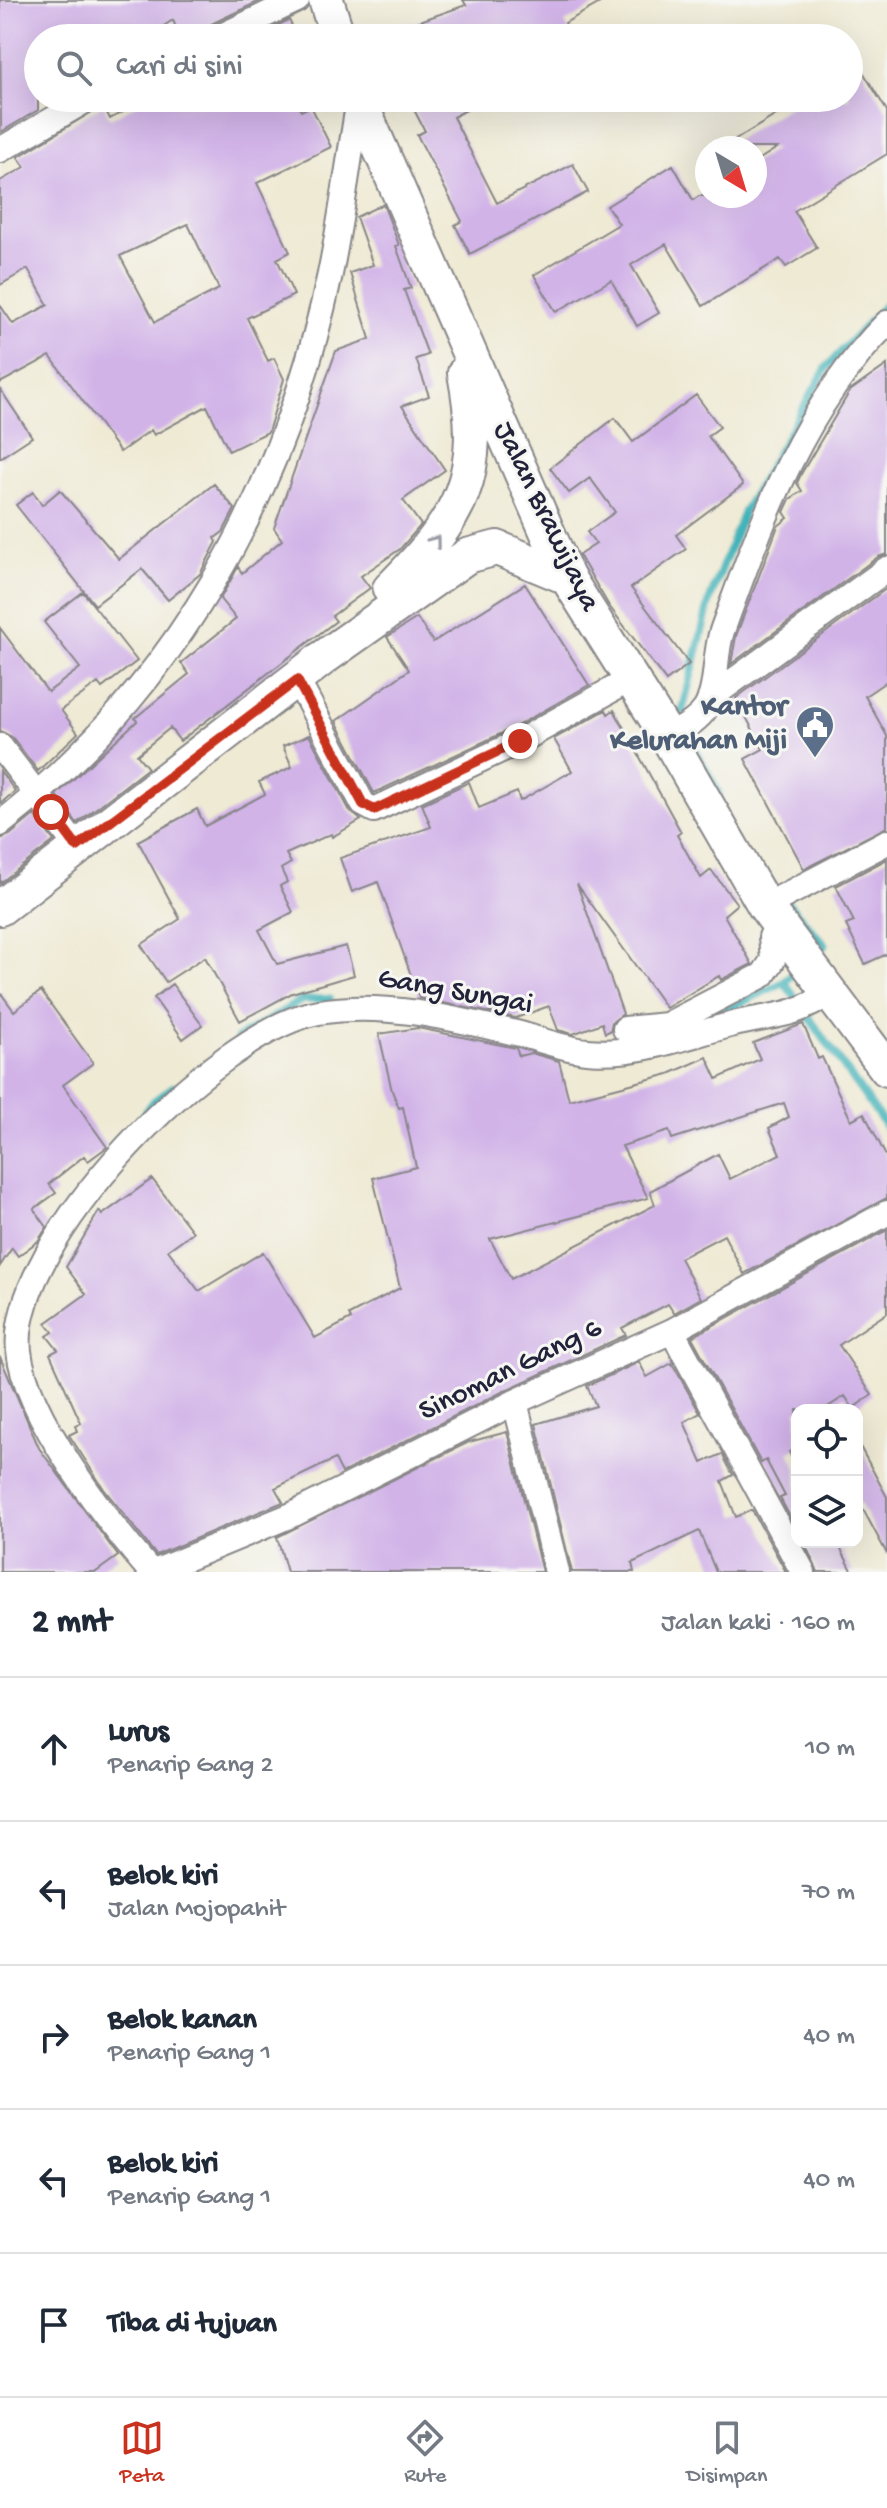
<!DOCTYPE html>
<html lang="id">
<meta charset="utf-8">
<style>
body{margin:0;font-family:"Gochi Hand",sans-serif;background:#f6f6f7;color:#1f2937}
.controls{position:absolute;right:24px;bottom:24px;display:grid;overflow:hidden;border-radius:16px;box-shadow:0 8px 32px #0002}
.controls button{width:72px;height:72px;display:grid;place-items:center;padding:0;border:0;border-bottom:2px solid #e0e1e3;background:#fff;color:#1f2937;font:40px sans-serif}
.compass{position:absolute;left:695px;top:136px;width:72px;height:72px;border-radius:50%;background:#fff;box-shadow:0 8px 32px #0002;rotate:142deg}
.stop{position:absolute;width:24px;height:24px;margin:-18px;border:6px solid #c8321e;border-radius:50%;background:#fff}
.stop.end{background:#c8321e;border-color:#fff;box-shadow:0 2px 8px #0008}
.list{margin:0;padding:0;list-style:none}
h2{display:flex;justify-content:space-between;align-items:center;height:104px;margin:0;padding:0 32px;font-size:34px}
h2 small{font-size:26px;font-weight:400;color:#747a83}
.list li{display:grid;grid-template-columns:52px 1fr auto;gap:24px;align-items:center;box-sizing:border-box;height:144px;padding:0 32px;border-top:2px solid #e0e1e3}
.list b{display:block;font-size:30px;white-space:nowrap}
.list p{margin:0;font-size:26px;white-space:nowrap;color:#747a83}
.list em{font-size:26px;font-style:normal;color:#747a83}
.icon{flex:none;width:44px;height:44px;fill:none;stroke:currentColor;stroke-width:2;stroke-linecap:round;stroke-linejoin:round}
.map{position:relative;flex:none;width:887px;height:1572px;overflow:hidden}
.search{position:absolute;background:#fff;box-shadow:0 8px 32px #0002;left:24px;right:24px;top:24px;height:88px;display:flex;align-items:center;gap:20px;box-sizing:border-box;padding:0 28px;border-radius:44px;color:#747a83;font-size:30px}
.sheet{height:824px;background:#fff}
nav{display:flex;justify-content:space-around;align-items:center;box-sizing:border-box;height:112px;border-top:2px solid #e0e1e3;background:#fff;font-size:22px;color:#747a83}
nav a{display:grid;justify-items:center;gap:4px}
nav .on{color:#c8321e}
.map>svg:first-child{display:block}
.lines{fill:none;stroke-linecap:round;stroke-linejoin:round}
.stream{stroke:#42b3ba;stroke-width:8}
.building{fill:#d1b3e8;fill-rule:evenodd}
.minor-casing{stroke:#888688;stroke-width:28}
.secondary-casing{stroke:#888688;stroke-width:38}
.minor{stroke:#fff;stroke-width:24}
.secondary{stroke:#fff;stroke-width:34}
.oneway{stroke:#9c9ca7}
.route{stroke:#c8321e;stroke-width:10}
.labels{text-anchor:middle;dominant-baseline:central;stroke-width:6;stroke-linejoin:round;paint-order:stroke}
.street-label{font-size:30px;fill:#22223b;stroke:#f6f6f2}
.service-label{font-size:30px;font-weight:bold;fill:#4e5e75;stroke:#f6f6f2;text-anchor:end}
</style>
<div class="map">
<svg width="887" height="1572" viewBox="0 0 887 1572">
<rect width="100%" height="100%" fill="#f6f6f2"/>
<filter id="ink" filterUnits="userSpaceOnUse"><feTurbulence type="fractalNoise" baseFrequency=".0125" numOctaves="2"/><feDisplacementMap in="SourceGraphic" scale="16" xChannelSelector="R" yChannelSelector="G"/><feConvolveMatrix kernelMatrix="1 2 1 2 8 2 1 2 1" color-interpolation-filters="sRGB"/></filter>
<filter id="wash" filterUnits="userSpaceOnUse"><feTurbulence type="fractalNoise" baseFrequency=".006" numOctaves="4" result="noise"/><feDisplacementMap in="SourceGraphic" scale="32" xChannelSelector="R" yChannelSelector="G"/><feGaussianBlur stdDeviation="1.8" result="paint"/><feColorMatrix in="noise" values="0 0 0 0 0 0 0 0 0 0 0 0 0 0 0 0 0 1.4 0 .05"/><feComposite in="paint" operator="in"/></filter>
<g filter="url(#wash)">
<rect width="100%" height="100%" fill="#efead4"/>
<g class="lines">
<path class="stream" d="M719 793 680 721 710 599 744 511 827 367 887 303
M766 878 825 945 812 957
M784 982 887 1128
M703 1021 784 982 802 966
M238 1038 302 1000 330 999
M140 1119 154 1101 173 1087"/>
</g>
<g id="blocks">
<path class="building" d="M0 0H262L211 24 202 38H180L173 20 145 38H38V110L1 132Z
M463 0H605L565 23 573 38H380V35L466 5Z
M289 20 298 38H252Z
M849 49 887 111V154L794 211 817 248 786 267 780 259 703 306 666 244 631 265 659 313 637 326 611 280 556 312 534 275 619 224 607 206 673 165 693 200 699 196H755V162L777 148H722L804 98H849Z
M149 98H294L301 111 311 106 331 147 257 183 290 252 277 259 294 295 247 318 268 361 274 358 284 379 268 432 229 451 207 406 154 435 151 430 120 452 50 356 0 383V305L13 324 48 305 28 269 0 285V181L25 167 18 157 103 105 110 119ZM188 224 219 289 155 322 120 256Z
M408 98H489L453 117 497 203 573 164 588 192 470 254 455 225 462 221 417 135 425 131Z
M383 204 399 245 396 246 411 288 404 290 428 355 416 359 429 396 402 406 445 470 403 500 421 525 400 549 361 576 370 588 332 616 336 621 180 741 170 728 137 755 148 768 77 823 56 795 137 721 135 718 189 674 181 663 236 619 220 599 238 567 242 573 282 540 274 528 336 351 370 339 350 273 373 265 356 217Z
M887 365V554L878 557 731 664 736 636 778 526 788 518 784 512 790 499 802 491 797 483 801 474 850 391Z
M0 389 32 437 0 458Z
M696 395 720 427 708 436 743 485 676 535 686 549 631 588 689 664 666 681 609 606 579 555 596 544 587 532 615 512 590 478 569 493 550 468 615 418 633 442Z
M214 484 235 509 223 532 215 538 217 542 200 574 168 600 142 569 95 605 16 505 33 492 42 505 60 490 119 559Z
M525 584 589 685 513 728 374 793 336 721 409 670 387 637 417 618 433 642Z
M887 588V681L865 696 887 736V827L804 869 745 759 763 749 736 698Z
M83 592 137 661 102 688 98 683 61 710 78 733 38 771 12 737 0 731V628L48 692 80 668 44 622Z
M606 710 608 714 614 710 681 832 677 835 701 878 711 870 737 904 724 915 752 964 721 980 719 976 666 1008 577 884 623 1014 612 1022 610 1031 605 1033 602 1023 573 1034 558 1030 549 1006 516 1018 419 998 378 882 352 892 340 858 431 827 422 804 469 782 479 808 517 792 520 801 572 771 554 739Z
M309 735 350 811 361 820 332 837 331 834 286 854 291 863 281 869 287 882 280 886 293 912 259 930 277 964 346 946 354 975 292 993 240 1021 205 957 166 982 141 945 180 919 138 841 197 809 205 826 265 794 259 782 292 767 283 746Z
M0 771 15 791 0 804Z
M34 815 54 841 0 883V839L10 835Z
M887 859V954L865 964 846 925 854 922 836 886Z
M172 984 202 1025 183 1039 154 998Z
M41 991 93 1063 63 1085 107 1147 88 1161 84 1156 49 1184 56 1193 34 1209 47 1227 38 1241 18 1256 12 1248 0 1266V992L14 1011Z
M803 1024 818 1059 822 1057 851 1120 864 1113 887 1158V1198L744 1274 724 1235 680 1258 701 1298 674 1313 668 1304 622 1328 626 1335 508 1389 342 1473 335 1459 275 1488 283 1502 156 1555 104 1489 69 1435 77 1431 75 1426 81 1423 50 1354 58 1350 47 1336 53 1332 46 1323 86 1294 66 1267 99 1211 102 1215 152 1179 193 1232 168 1250 199 1291 263 1252 315 1338 351 1319 349 1315 400 1288 373 1178 416 1167 403 1107 399 1108 392 1091 379 1034 418 1028 516 1048 519 1056 531 1053 559 1061 569 1100 669 1074 707 1057 717 1079 760 1059 753 1043ZM784 1103 789 1117 769 1128 780 1154 730 1179 718 1154 650 1191 655 1205 511 1279 490 1239 648 1198 622 1146 669 1131 672 1139Z
M887 1230V1313L839 1345 872 1395 853 1408 845 1396 823 1410H797V1447L789 1452 797 1468V1530L780 1498 785 1496 766 1460 761 1463 692 1337Z
M0 1357 39 1448 118 1556 96 1572H0Z
M639 1362 647 1377 672 1363 700 1413 684 1422 702 1463 722 1454 733 1475 722 1481 736 1517 752 1510 786 1572H716L699 1531 632 1563 634 1572H572L536 1424 596 1406 587 1386Z
M507 1432 542 1572H287L277 1537 469 1442Z
M857 1441 887 1497V1554L857 1498Z
M804 1542H837L853 1572H818Z"/>
</g>
</g>
<g filter="url(#ink)">
<use href="#blocks" fill-opacity="0" stroke="#888688" stroke-width="2"/>
<g class="lines">
<g class="minor-casing">
<path id="minor" d="M217 38 297 0
M0 150 90 98
M297 680 363 804 374 810 520 741 631 679
M710 698 887 569
M668 737C681 729 697 722 706 708 718 686 714 655 722 631 762 521 802 408 887 323
M0 746 77 847
M0 824C178 686 284 493 330 274 342 216 349 157 359 100
M765 906 887 842
M625 1029 667 1025 763 975 773 960 771 937 778 924
M672 1331 803 1572
M515 1402 557 1572
M151 1572C108 1522 26 1417 19 1351 8 1243 216 1030 319 1012 384 1001 456 1019 520 1034 541 1040 565 1049 587 1051 636 1056 683 1037 730 1025 772 1014 791 1019 830 993
M154 1572 294 1514 515 1402 672 1331 887 1213"/>
</g>
<g class="secondary-casing">
<path id="secondary" d="M326 0 338 38
M358 98 567 577 663 729 765 906 887 1069
M390 589C462 516 485 477 465 373
M0 908 323 658 467 556 497 548 567 577"/>
</g>
<use href="#minor" class="minor"/>
<use href="#secondary" class="secondary"/>
</g>
<defs><path id="oneway-chevron" d="M-2-3.5L2.5 0L-2 3.5" fill="none" stroke-width="1.6" stroke-linecap="round" stroke-linejoin="round" transform="scale(2)"/></defs>
<use class="oneway" href="#oneway-chevron" transform="translate(435 541) rotate(-53)"/>
</g>
<g class="lines" filter="url(#ink)">
<path class="route" d="M51 812 77 847 297 680 363 804 374 810 520 741"/>
</g>
<defs>
<g id="civic-pin" transform="scale(2)"><path d="M0 17L-7.5 6A9.5 9.5 0 1 1 7.5 6Z" fill="#5c6f8a" stroke="#f6f6f2"/><path d="M-.6-6.5H3V-4.5H.6V-3L4-1V1h2V6H-6V1h2V-1L-.6-3ZM-1.2 2.5V6h2.4V2.5Z" fill="#fff"/></g>
</defs>
<g fill-rule="evenodd">
<use href="#civic-pin" x="815" y="725"/>
</g>
<g class="labels">
<g class="street-label">
<text transform="translate(545 517) rotate(64)">Jalan Brawijaya</text>
<text transform="translate(455 993) rotate(10)">Gang Sungai</text>
<text transform="translate(511 1371) rotate(-26)">Sinoman Gang 6</text>
</g>
<g class="service-label">
<text x="787" y="708">Kantor<tspan x="787" dy="34">Kelurahan Miji</tspan></text>
</g>
</g>
</svg>
<div class="controls">
<button><svg class="icon" aria-label="locate" viewBox="0 0 24 24"><circle cx="12" cy="12" r="6"/><path d="M12 2v4M12 18v4M2 12h4M18 12h4"/></svg></button>
<button><svg class="icon" aria-label="layers" viewBox="0 0 24 24"><path d="M12 4l9 5-9 5-9-5zM3 14l9 5 9-5"/></svg></button>
</div>
<svg class="compass" viewBox="-18 -18 36 36"><path d="M0-13l5 13h-10z" fill="#e53935"/><path d="M0 13l5-13h-10z" fill="#747a83"/></svg>
<div class="stop" style="left:51px;top:812px"></div>
<div class="stop end" style="left:520px;top:741px"></div>
<div class="search"><svg class="icon" aria-label="search" viewBox="0 0 24 24"><circle cx="10" cy="10" r="6"/><path d="M15 15l6 6"/></svg>Cari di sini</div>
</div>
<section class="sheet">
<h2>2 mnt<small>Jalan kaki · 160 m</small></h2>
<ul class="list">
<li><svg class="icon" aria-label="ahead" viewBox="0 0 24 24"><path d="M12 20V5M6 11l6-6 6 6"/></svg><div><b>Lurus</b><p>Penarip Gang 2</p></div><em>10 m</em></li>
<li><svg class="icon" aria-label="left" viewBox="0 0 24 24"><path d="M17 20v-9H6M10 6l-5 5 5 5"/></svg><div><b>Belok kiri</b><p>Jalan Mojopahit</p></div><em>70 m</em></li>
<li><svg class="icon" aria-label="right" viewBox="0 0 24 24"><path d="M7 20v-9h11M14 6l5 5-5 5"/></svg><div><b>Belok kanan</b><p>Penarip Gang 1</p></div><em>40 m</em></li>
<li><svg class="icon" aria-label="left" viewBox="0 0 24 24"><path d="M17 20v-9H6M10 6l-5 5 5 5"/></svg><div><b>Belok kiri</b><p>Penarip Gang 1</p></div><em>40 m</em></li>
<li><svg class="icon" aria-label="arrive" viewBox="0 0 24 24"><path d="M6 21V4h12l-3 4 3 4H6"/></svg><div><b>Tiba di tujuan</b></div></li>
</ul>
</section>
<nav>
<a class="on"><svg class="icon" aria-label="map" viewBox="0 0 24 24"><path d="M3 6l6-2 6 2 6-2v14l-6 2-6-2-6 2zM9 4v14M15 6v14"/></svg>Peta</a>
<a><svg class="icon" aria-label="directions" viewBox="0 0 24 24"><path d="M12 3l9 9-9 9-9-9zM9 14v-3h6M13 9l2 2-2 2"/></svg>Rute</a>
<a><svg class="icon" aria-label="saved" viewBox="0 0 24 24"><path d="M7 4h10v16l-5-4-5 4z"/></svg>Disimpan</a>
</nav>
